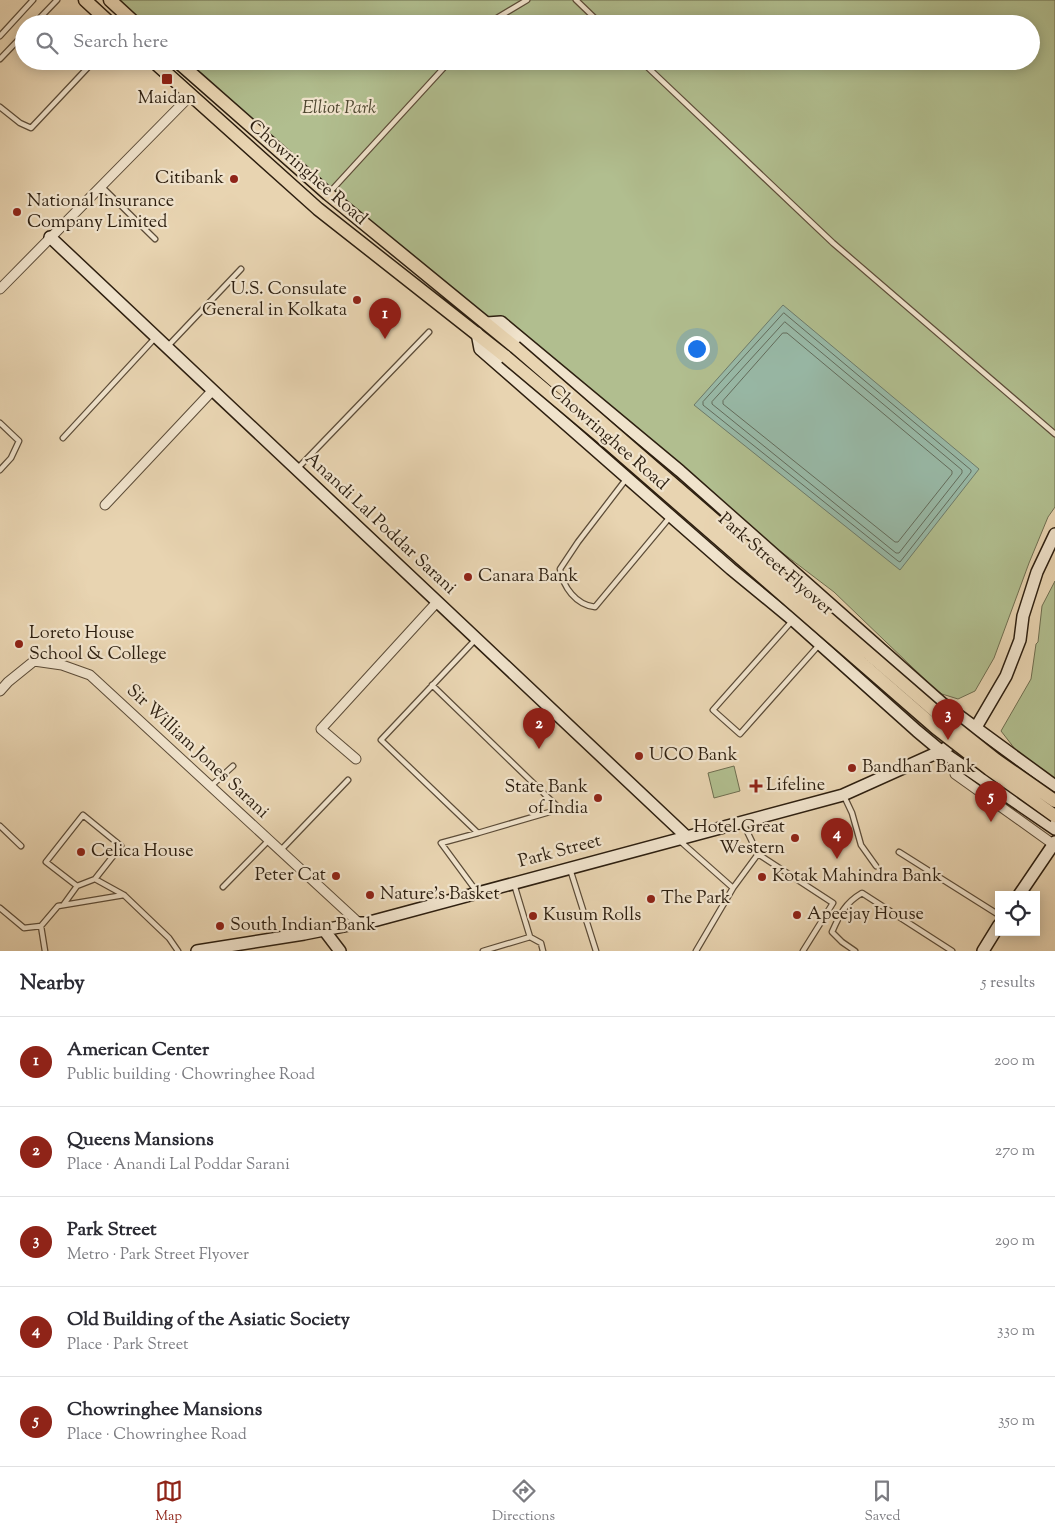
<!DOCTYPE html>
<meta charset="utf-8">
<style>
body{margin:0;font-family:"Sorts Mill Goudy",serif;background:#f7f7f7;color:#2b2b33}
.controls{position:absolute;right:15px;bottom:15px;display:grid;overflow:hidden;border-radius:0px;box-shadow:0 2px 12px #0003}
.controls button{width:45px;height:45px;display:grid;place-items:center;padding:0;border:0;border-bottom:1px solid #e1e1e2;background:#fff;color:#2b2b33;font:25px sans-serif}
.you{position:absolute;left:696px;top:348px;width:18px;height:18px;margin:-12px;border:4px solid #fff;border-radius:50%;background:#1a73e8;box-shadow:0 0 0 8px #1a73e833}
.badge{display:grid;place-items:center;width:32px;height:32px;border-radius:50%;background:#8f2418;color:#fff;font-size:16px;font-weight:700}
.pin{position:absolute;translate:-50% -41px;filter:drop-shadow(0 1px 2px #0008)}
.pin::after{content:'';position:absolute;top:26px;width:18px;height:15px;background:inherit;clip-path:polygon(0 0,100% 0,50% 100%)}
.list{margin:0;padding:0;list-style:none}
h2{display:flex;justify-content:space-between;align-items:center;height:65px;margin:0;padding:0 20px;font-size:21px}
h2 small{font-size:16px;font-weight:400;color:#7c7c81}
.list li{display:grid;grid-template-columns:32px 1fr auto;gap:15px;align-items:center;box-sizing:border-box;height:90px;padding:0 20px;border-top:1px solid #e1e1e2}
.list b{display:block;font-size:19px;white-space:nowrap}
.list p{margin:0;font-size:16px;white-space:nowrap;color:#7c7c81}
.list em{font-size:16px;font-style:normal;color:#7c7c81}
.icon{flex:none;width:28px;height:28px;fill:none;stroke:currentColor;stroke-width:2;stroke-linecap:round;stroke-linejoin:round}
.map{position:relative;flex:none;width:1055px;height:951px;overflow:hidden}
.search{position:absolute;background:#fff;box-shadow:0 2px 12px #0003;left:15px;right:15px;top:15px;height:55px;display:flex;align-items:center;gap:12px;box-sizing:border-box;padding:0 18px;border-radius:28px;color:#7c7c81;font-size:19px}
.sheet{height:515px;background:#fff}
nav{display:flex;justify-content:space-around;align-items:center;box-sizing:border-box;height:70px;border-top:1px solid #e1e1e2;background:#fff;font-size:14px;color:#7c7c81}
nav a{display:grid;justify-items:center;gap:2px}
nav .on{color:#8f2418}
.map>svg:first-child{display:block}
.green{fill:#b1be8f;stroke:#6f6e50}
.water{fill:#98b9a7;stroke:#6d7b6b}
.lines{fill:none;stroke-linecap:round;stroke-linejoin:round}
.shore{stroke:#626c5c;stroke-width:1}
.lane-casing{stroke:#5c4c38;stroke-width:7}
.street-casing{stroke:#5c4c38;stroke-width:11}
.secondary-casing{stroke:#2d1f10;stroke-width:14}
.primary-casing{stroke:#2d1f10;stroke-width:15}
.lane{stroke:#f0e3cc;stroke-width:4.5}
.street{stroke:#f0e3cc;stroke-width:9}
.secondary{stroke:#f0e3cc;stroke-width:11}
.primary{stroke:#e8d4b1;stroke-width:12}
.primary-bridge-casing{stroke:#2d1f10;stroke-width:15;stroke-linecap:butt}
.primary-bridge{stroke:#e8d4b1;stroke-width:12}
.poi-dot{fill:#8f2418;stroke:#f0e3cc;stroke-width:2}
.labels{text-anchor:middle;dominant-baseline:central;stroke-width:4.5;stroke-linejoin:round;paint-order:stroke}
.poi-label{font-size:18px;fill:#2d1f10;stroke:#f0e3cc;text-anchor:start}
.park-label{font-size:18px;font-style:italic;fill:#4e4730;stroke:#f0e3cc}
.street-label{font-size:18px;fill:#2d1f10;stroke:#f0e3cc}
</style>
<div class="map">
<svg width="1055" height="951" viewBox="0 0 1055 951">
<rect width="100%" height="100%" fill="#e8d4b1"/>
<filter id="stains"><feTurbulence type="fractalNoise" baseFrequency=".004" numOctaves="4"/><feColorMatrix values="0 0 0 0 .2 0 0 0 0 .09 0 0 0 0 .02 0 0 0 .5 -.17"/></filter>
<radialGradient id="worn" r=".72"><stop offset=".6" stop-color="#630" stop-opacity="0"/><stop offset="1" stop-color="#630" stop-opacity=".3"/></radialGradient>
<path class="green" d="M118 0H1055V507L1048 517 1029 563 994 658 975 691 958 699 942 694 936 690 834 592 622 431 342 204 186 61H1031V24H144Z
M1055 581V779L1022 758 1001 731 1031 679 1036 644 1038 642 1042 606Z
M734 766 740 791 714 798 708 773Z"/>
<path class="water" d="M783 305 979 469 900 570 694 405Z"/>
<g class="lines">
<path class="shore" d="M784 313 971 470V472L900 562 898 561 703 405V402Z
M785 322 962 470V473L899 553H896L712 404V402Z
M783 333H787L952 471V474L898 542H895L723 404V401Z"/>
<g class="lane-casing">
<path id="lane" d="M576 0 601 24
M34 24 57 0
M487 24 527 0
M0 36 33 0
M0 59 24 34
M641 61 833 243 1055 434
M0 107 20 123 31 128 94 61
M101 186 155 239
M329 193 450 61
M168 346 241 269
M0 423 19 441 11 458 0 470
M63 438 155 338
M297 469 429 332
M627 478 578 542 560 569C563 587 576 605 595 607L670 517
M792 621 713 710 740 734 819 645
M432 685 560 809 478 833 381 740 476 639
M211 786 233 766
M844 796 852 813 861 845 876 866
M83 815 121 846 95 879 77 886 46 862Z
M0 826 21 846
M680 841 733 888
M280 851 348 780
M899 852 999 915
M758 854 833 903 803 951
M570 869 596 951
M95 879 124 895 169 938 178 951
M514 884 530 937 541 943 543 951
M223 887 269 840
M477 892 441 843 478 833
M64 904 77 886
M0 908 24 928 41 926 58 906 124 895
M41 926 45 951
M483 951 530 937
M696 951 733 888 758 854 743 823
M855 951 842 942 832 932C840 914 845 903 862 893L952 951"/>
</g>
<g class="street-casing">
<path id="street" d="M0 289 191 95
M105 505 213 390
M0 691 8 682 34 661 62 665 90 675 359 923
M356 759 321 729 437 602
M955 774 1053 844"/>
</g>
<g class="secondary-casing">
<path id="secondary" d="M50 237 687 837
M487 323 501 322 680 471 943 704 1055 786
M477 333 480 349 731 569 793 620 917 731 941 751 1055 829
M1019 895 1055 842
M324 930 340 951
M197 951 304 934 359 923H366L843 795 941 751 975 729 1006 676 1020 640 1023 616 1037 572 1055 534
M983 951 999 925"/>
</g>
<g class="primary-casing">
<path id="primary" d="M85 0 111 24
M110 0 136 24
M153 61 318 209 506 357
M177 61 328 194 515 347"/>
</g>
<use href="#lane" class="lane"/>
<use href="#street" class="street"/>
<use href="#secondary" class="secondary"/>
<use href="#primary" class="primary"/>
<g class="primary-bridge-casing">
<path id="primary-bridge" d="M515 347 943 718 996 760 1055 801
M506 357 607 442 936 728 989 769 1055 816"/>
</g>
<use href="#primary-bridge" class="primary-bridge"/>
</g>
<g class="poi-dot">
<rect x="161" y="73" width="12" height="12" rx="2.5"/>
<circle cx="234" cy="179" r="5"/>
<circle cx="17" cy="212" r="5"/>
<circle cx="357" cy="300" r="5"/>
<circle cx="468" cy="577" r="5"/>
<circle cx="19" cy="644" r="5"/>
<circle cx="639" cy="756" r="5"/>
<circle cx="852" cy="768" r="5"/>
<path d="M753.5 778.5h5v5h5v5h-5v5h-5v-5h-5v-5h5z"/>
<circle cx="598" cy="798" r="5"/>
<circle cx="795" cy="838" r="5"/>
<circle cx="81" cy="852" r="5"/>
<circle cx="336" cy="876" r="5"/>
<circle cx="762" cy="877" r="5"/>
<circle cx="370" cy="895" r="5"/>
<circle cx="651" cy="899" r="5"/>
<circle cx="797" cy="915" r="5"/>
<circle cx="533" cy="916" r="5"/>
<circle cx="220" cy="926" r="5"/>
</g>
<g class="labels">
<g class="poi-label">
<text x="167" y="99" text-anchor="middle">Maidan</text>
<text x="224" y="179" text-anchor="end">Citibank</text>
<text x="27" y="202">National Insurance<tspan x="27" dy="21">Company Limited</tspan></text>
<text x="347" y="290" text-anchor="end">U.S. Consulate<tspan x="347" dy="21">General in Kolkata</tspan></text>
<text x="478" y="577">Canara Bank</text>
<text x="29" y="634">Loreto House<tspan x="29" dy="21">School &amp; College</tspan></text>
<text x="649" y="756">UCO Bank</text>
<text x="862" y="768">Bandhan Bank</text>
<text x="766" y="786">Lifeline</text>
<text x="588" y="788" text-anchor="end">State Bank<tspan x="588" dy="21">of India</tspan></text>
<text x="785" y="828" text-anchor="end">Hotel Great<tspan x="785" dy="21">Western</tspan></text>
<text x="91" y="852">Celica House</text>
<text x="326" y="876" text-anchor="end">Peter Cat</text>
<text x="772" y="877">Kotak Mahindra Bank</text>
<text x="380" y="895">Nature's Basket</text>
<text x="661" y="899">The Park</text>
<text x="807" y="915">Apeejay House</text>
<text x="543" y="916">Kusum Rolls</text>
<text x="230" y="926">South Indian Bank</text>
</g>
<g class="park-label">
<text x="339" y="109">Elliot Park</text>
</g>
<g class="street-label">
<text transform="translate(307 173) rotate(41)">Chowringhee Road</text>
<text transform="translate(608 438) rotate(41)">Chowringhee Road</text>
<text transform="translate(380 524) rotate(43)">Anandi Lal Poddar Sarani</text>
<text transform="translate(775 565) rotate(41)">Park Street Flyover</text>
<text transform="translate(197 752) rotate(43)">Sir William Jones Sarani</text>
<text transform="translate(560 852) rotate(-15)">Park Street</text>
</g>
</g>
<rect width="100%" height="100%" filter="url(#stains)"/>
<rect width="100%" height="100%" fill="url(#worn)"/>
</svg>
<div class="controls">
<button><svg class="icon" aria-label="locate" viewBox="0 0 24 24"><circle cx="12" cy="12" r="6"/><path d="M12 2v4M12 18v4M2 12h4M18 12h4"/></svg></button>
</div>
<div class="you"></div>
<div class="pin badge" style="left:385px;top:339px">1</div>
<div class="pin badge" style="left:539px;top:749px">2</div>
<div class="pin badge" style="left:948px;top:740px">3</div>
<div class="pin badge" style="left:837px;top:859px">4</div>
<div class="pin badge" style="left:991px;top:822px">5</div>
<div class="search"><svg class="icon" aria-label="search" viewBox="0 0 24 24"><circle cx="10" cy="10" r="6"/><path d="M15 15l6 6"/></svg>Search here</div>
</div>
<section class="sheet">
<h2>Nearby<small>5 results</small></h2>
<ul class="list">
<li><span class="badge">1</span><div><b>American Center</b><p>Public building · Chowringhee Road</p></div><em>200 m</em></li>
<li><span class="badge">2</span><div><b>Queens Mansions</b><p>Place · Anandi Lal Poddar Sarani</p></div><em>270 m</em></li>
<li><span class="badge">3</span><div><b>Park Street</b><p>Metro · Park Street Flyover</p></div><em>290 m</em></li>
<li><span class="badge">4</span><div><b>Old Building of the Asiatic Society</b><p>Place · Park Street</p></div><em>330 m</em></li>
<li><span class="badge">5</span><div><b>Chowringhee Mansions</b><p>Place · Chowringhee Road</p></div><em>350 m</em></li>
</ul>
</section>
<nav>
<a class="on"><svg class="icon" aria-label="map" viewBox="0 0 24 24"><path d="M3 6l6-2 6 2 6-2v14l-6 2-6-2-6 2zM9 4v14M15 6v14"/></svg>Map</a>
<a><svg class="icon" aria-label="directions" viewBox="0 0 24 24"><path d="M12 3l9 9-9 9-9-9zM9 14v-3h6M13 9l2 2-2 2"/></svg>Directions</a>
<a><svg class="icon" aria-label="saved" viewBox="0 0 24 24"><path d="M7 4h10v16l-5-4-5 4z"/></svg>Saved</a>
</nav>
